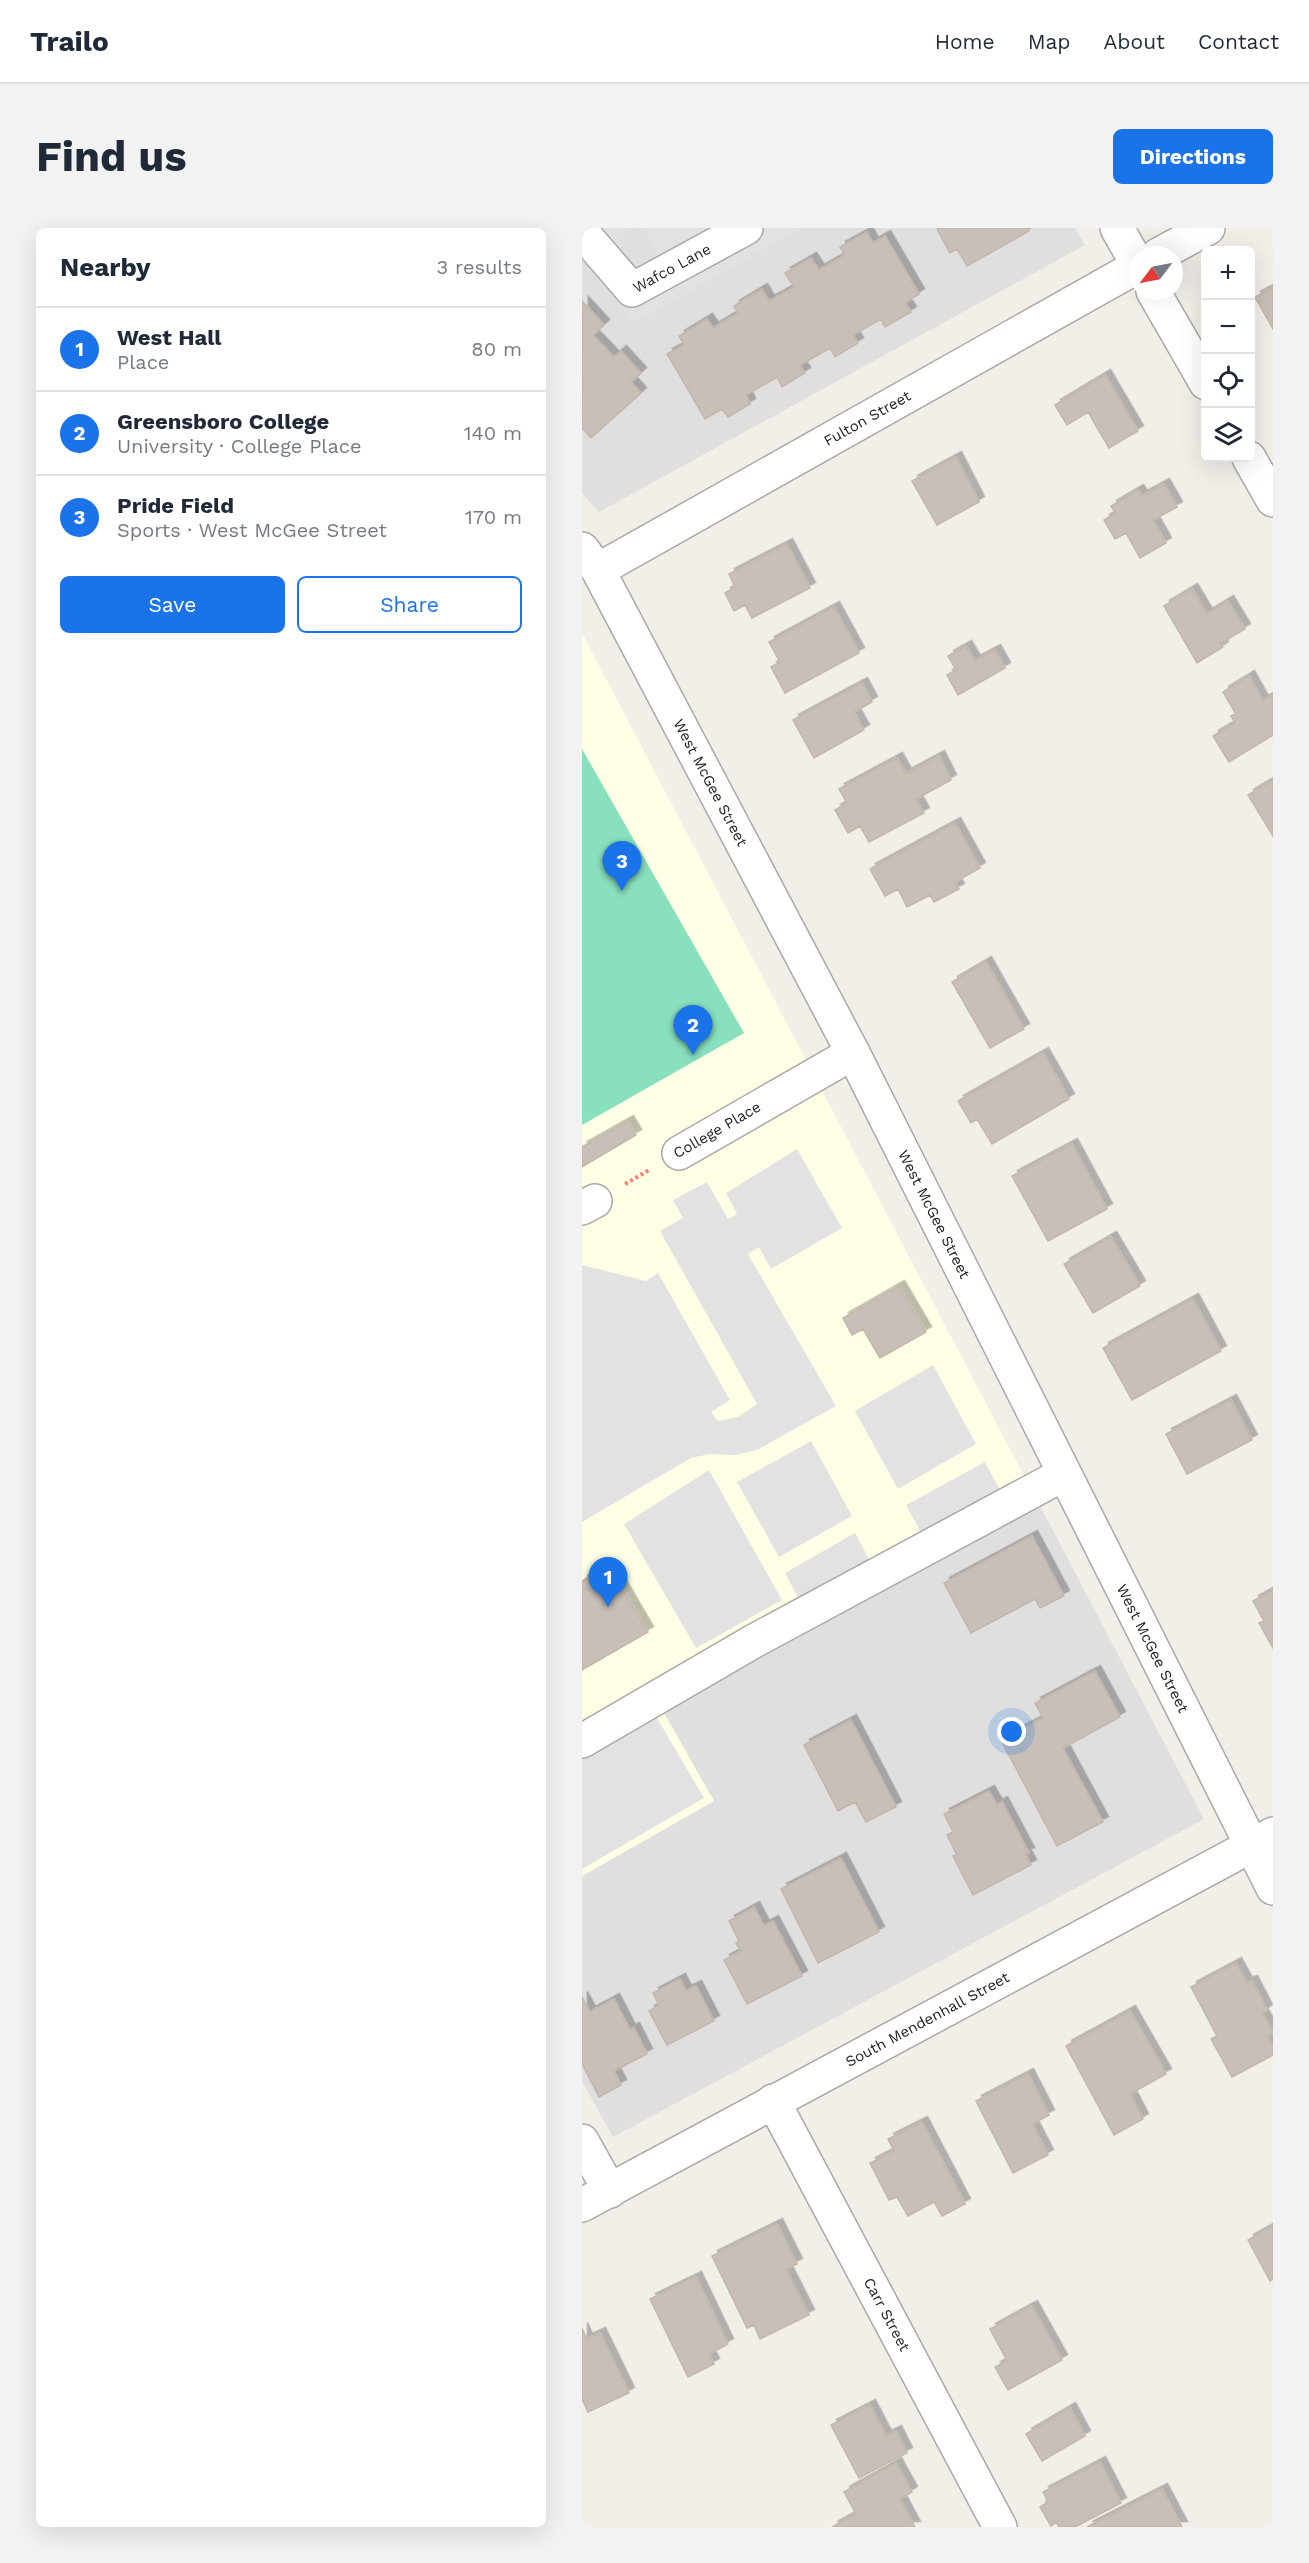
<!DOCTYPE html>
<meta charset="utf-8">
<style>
body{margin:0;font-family:"Work Sans",sans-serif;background:#f2f2f3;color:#1f2937}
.controls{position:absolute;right:18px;top:18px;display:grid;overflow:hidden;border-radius:9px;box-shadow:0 6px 24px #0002}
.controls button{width:54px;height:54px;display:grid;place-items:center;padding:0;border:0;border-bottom:2px solid #e0e1e3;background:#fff;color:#1f2937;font:30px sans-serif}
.compass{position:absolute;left:547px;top:18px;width:54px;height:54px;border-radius:50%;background:#fff;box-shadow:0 6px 24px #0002;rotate:238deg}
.you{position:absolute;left:430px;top:1504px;width:21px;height:21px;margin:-15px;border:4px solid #fff;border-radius:50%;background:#1a73e8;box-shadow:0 0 0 9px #1a73e833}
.badge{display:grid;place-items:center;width:39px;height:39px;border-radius:50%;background:#1a73e8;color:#fff;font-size:20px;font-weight:700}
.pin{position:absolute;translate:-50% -50px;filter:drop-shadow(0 2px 3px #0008)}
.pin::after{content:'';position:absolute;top:32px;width:21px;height:18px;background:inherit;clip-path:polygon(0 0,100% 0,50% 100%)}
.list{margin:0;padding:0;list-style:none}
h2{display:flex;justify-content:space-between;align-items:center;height:78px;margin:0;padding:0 24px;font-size:26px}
h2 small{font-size:20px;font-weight:400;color:#747a83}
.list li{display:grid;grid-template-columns:39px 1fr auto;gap:18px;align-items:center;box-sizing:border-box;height:84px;padding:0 24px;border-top:2px solid #e0e1e3}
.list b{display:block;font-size:22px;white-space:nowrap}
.list p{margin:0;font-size:20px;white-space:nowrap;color:#747a83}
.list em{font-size:20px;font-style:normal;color:#747a83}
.actions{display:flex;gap:12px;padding:18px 24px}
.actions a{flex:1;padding:14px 0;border:2px solid #1a73e8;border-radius:9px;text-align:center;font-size:21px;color:#1a73e8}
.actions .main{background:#1a73e8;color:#fff}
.icon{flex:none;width:33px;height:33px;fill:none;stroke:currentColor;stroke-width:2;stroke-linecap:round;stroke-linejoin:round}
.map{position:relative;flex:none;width:691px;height:2299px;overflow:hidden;border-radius:9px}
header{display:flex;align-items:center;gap:36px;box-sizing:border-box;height:84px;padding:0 30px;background:#fff;border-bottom:2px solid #e0e1e3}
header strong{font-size:28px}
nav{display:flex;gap:33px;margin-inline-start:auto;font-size:21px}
.intro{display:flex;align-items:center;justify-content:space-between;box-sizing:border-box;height:144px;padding:0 36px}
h1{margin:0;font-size:42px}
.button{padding:15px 27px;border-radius:9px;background:#1a73e8;color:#fff;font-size:21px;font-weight:700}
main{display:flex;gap:36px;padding:0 36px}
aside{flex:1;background:#fff;border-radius:9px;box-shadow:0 6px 24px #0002}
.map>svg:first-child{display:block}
.residential{fill:#e0dfdf}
.education{fill:#ffffe5}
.pitch{fill:#88e0be}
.parking{fill:#e2e2e2}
.building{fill:#c7bfb8;stroke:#c4b6ab;stroke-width:1.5;filter:url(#shadow)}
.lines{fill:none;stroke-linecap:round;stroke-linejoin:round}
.minor-casing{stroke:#a9a9a9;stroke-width:36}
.path{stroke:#fa8072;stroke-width:4;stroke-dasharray:3 3;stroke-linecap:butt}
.minor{stroke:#fff;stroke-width:33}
.labels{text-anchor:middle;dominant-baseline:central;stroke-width:4.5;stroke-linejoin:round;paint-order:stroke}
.street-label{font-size:15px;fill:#222;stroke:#fff}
</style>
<header>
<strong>Trailo</strong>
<nav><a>Home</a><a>Map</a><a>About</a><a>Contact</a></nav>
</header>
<div class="intro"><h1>Find us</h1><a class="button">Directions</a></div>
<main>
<aside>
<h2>Nearby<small>3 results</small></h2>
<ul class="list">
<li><span class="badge">1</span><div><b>West Hall</b><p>Place</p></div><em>80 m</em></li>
<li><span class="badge">2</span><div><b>Greensboro College</b><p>University · College Place</p></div><em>140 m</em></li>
<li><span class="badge">3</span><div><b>Pride Field</b><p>Sports · West McGee Street</p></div><em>170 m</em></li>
</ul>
<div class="actions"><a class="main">Save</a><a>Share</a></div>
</aside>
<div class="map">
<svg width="691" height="2299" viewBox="0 0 691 2299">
<defs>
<filter id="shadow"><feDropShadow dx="5.5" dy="-5.5" stdDeviation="0" flood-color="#0004"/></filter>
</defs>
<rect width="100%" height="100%" fill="#f2efe9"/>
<path class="residential" d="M0 0H493L503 17 17 284 0 265Z
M454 1270 622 1591 31 1909 0 1853V1648L132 1573 78 1480Z"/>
<path class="education" d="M0 405 442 1248 65 1455 132 1573 0 1648Z"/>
<path class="pitch" d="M0 521 162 805 0 897Z"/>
<path class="parking" d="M0 0H48L38 10V18L46 32 56 36 69 34 75 26 63 3 68 0H220L53 94 0 33Z
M215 921 260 1000 189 1041 177 1019 166 1026 254 1178 175 1222 153 1227 128 1226 109 1230 0 1294V1037L64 1053 76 1045 148 1172 129 1184 136 1193 156 1189 175 1176 78 1003 101 990 91 972 125 954 146 991 155 986 144 965Z
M351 1137 394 1216 316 1261 273 1183Z
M229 1213 270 1288 197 1329 155 1254Z
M403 1234 432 1288 353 1330 324 1277Z
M127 1242 200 1372 114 1420 42 1296Z
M273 1305 301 1357 230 1396 203 1345Z
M58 1461 122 1570 0 1641V1494Z"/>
<path class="building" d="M357 0H445L447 3 385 38 375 21 368 25 355 1Z
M285 4 291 15 303 8 337 66 323 75 329 84 303 99 299 91 271 107 276 115 253 129 248 120 218 137 223 145 200 159 195 149 164 167 168 176 146 189 140 181 123 191 85 126 102 117 97 108 125 91 131 100 156 85 152 78 180 61 187 73 212 59 203 45 229 30 237 42 263 27 258 19Z
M691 59V101L673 69Z
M1 74 22 97 11 107 32 129 39 123 59 145 49 154 59 165 9 210 0 200Z
M523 147 556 203 527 220 506 184 485 197 473 177Z
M374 229 397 274 355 297 330 253Z
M582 256 595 279 571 292 584 315 558 330 544 305 533 311 522 292 533 285 529 278 556 262 560 268Z
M205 316 228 360 170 390 163 377 152 383 143 365 153 359 147 346Z
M610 361 625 386 646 373 663 401 639 415 641 419 615 435 582 378Z
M252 379 277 425 203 465 189 439 198 434 187 414Z
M384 418 393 433 413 422 423 440 376 467 365 447 374 442 366 428Z
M667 448 681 473 691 467V507L647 534 631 508 653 495 649 488 654 486 641 464Z
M280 455 290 474 272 484 282 502 232 530 211 492Z
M357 528 369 552 334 571 342 585 287 614 278 598 266 605 253 582 265 575 257 561 315 530 324 546Z
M691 552V608L666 567Z
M373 595 398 640 373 654 377 661 352 674 348 667 325 679 316 661 303 668 288 641Z
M404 734 442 801 408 820 370 754Z
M461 825 487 871 410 916 395 891 389 895 376 873Z
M46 893 54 907 0 939V919Z
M490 916 525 981 466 1013 430 948Z
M529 1009 558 1058 511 1085 482 1036Z
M317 1058 344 1104 298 1130 281 1101 270 1107 261 1090Z
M611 1071 639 1123 550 1172 521 1120Z
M649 1172 670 1212 605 1246 584 1206Z
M450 1308 482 1368 458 1380 453 1371 389 1405 362 1355Z
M27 1337 66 1404 0 1442V1353Z
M691 1362V1420L677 1395 682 1393 671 1373Z
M513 1443 538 1489 481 1520 521 1594 475 1618 419 1512 461 1490 453 1475Z
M269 1492 314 1579 284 1594 273 1574 256 1583 222 1517Z
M407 1563 415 1577 420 1574 447 1625 443 1626 449 1637 391 1667 371 1628 375 1627 365 1607 371 1604 362 1586Z
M259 1630 297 1704 236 1735 199 1661Z
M172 1679 182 1698 191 1693 220 1748 165 1776 142 1732 159 1723 154 1715 157 1713 147 1693Z
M654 1735 665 1755 670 1753 685 1782 680 1785 691 1805 685 1808 691 1819V1827L650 1849 629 1811 635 1808 609 1759Z
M98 1751 104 1763 114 1758 132 1793 85 1817 67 1783 77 1777 71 1765Z
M0 1769 8 1784 32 1771 48 1802 52 1800 65 1826 32 1843 39 1857 17 1869 0 1836Z
M548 1783 584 1846 548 1866 561 1891 532 1907 484 1818Z
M446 1846 467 1887 450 1896 466 1927 431 1945 394 1873Z
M340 1894 383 1976 360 1988 352 1974 326 1988 315 1969 307 1972 288 1935 312 1923 306 1911Z
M195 1996 215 2036 204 2041 227 2087 178 2111 172 2097 165 2100 130 2028Z
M691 1998V2051L688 2053 666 2012Z
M114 2049 146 2116 127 2126 132 2136 106 2149 68 2071Z
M450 2078 480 2132 426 2162 413 2139 425 2133 408 2101Z
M0 2100 5 2111 18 2105 47 2165 6 2184 0 2171Z
M288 2177 304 2208 314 2203 325 2225 277 2250 249 2197Z
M488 2180 503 2208 460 2233 444 2206Z
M518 2234 539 2275 493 2299H477L474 2294 469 2298 458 2279 466 2274 461 2264Z
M314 2235 330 2264 318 2271 333 2299H250L274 2286 262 2264Z
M580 2261 600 2299H505Z"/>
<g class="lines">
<g class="minor-casing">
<g id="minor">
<path d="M535 0 556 37"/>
<path id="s1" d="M0 4 50 62 164 0"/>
<path d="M576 27 626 0"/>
<path d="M571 63 624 155"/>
<path d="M667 230 691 272"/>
<path id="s2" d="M0 321 16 342 271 825 691 1660"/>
<path id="s3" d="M16 342 556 38"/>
<path d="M97 925 271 825"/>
<path d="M0 980 13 973"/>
<path d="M0 1513 172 1413 482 1246"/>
<path id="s4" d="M191 1873 418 2299"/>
<path d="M0 1913 28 1963"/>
<path id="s5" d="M0 1977 691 1606"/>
</g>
</g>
<path class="path" d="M43 956 67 942"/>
<use href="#minor" class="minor"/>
</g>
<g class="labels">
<g class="street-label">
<text stroke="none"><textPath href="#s1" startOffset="122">Wafco Lane</textPath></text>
<text stroke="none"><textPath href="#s3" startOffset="309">Fulton Street</textPath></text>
<text stroke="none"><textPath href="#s2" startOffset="267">West McGee Street</textPath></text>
<text transform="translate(135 902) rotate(-30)">College Place</text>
<text stroke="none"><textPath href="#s2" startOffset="753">West McGee Street</textPath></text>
<text stroke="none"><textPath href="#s2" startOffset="1239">West McGee Street</textPath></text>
<text stroke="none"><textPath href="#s5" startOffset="392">South Mendenhall Street</textPath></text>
<text stroke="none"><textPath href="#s4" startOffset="242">Carr Street</textPath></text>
</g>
</g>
</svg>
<div class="controls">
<button>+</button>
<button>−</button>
<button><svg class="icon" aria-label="locate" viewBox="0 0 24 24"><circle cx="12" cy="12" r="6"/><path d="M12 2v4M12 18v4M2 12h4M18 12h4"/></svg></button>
<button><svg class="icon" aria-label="layers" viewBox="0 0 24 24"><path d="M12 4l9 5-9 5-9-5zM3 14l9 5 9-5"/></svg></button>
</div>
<svg class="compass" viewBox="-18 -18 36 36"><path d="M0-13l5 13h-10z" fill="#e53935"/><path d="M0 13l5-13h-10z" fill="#747a83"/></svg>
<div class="you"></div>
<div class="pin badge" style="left:26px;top:1379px">1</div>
<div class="pin badge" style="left:111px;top:827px">2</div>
<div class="pin badge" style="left:40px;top:663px">3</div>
</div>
</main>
